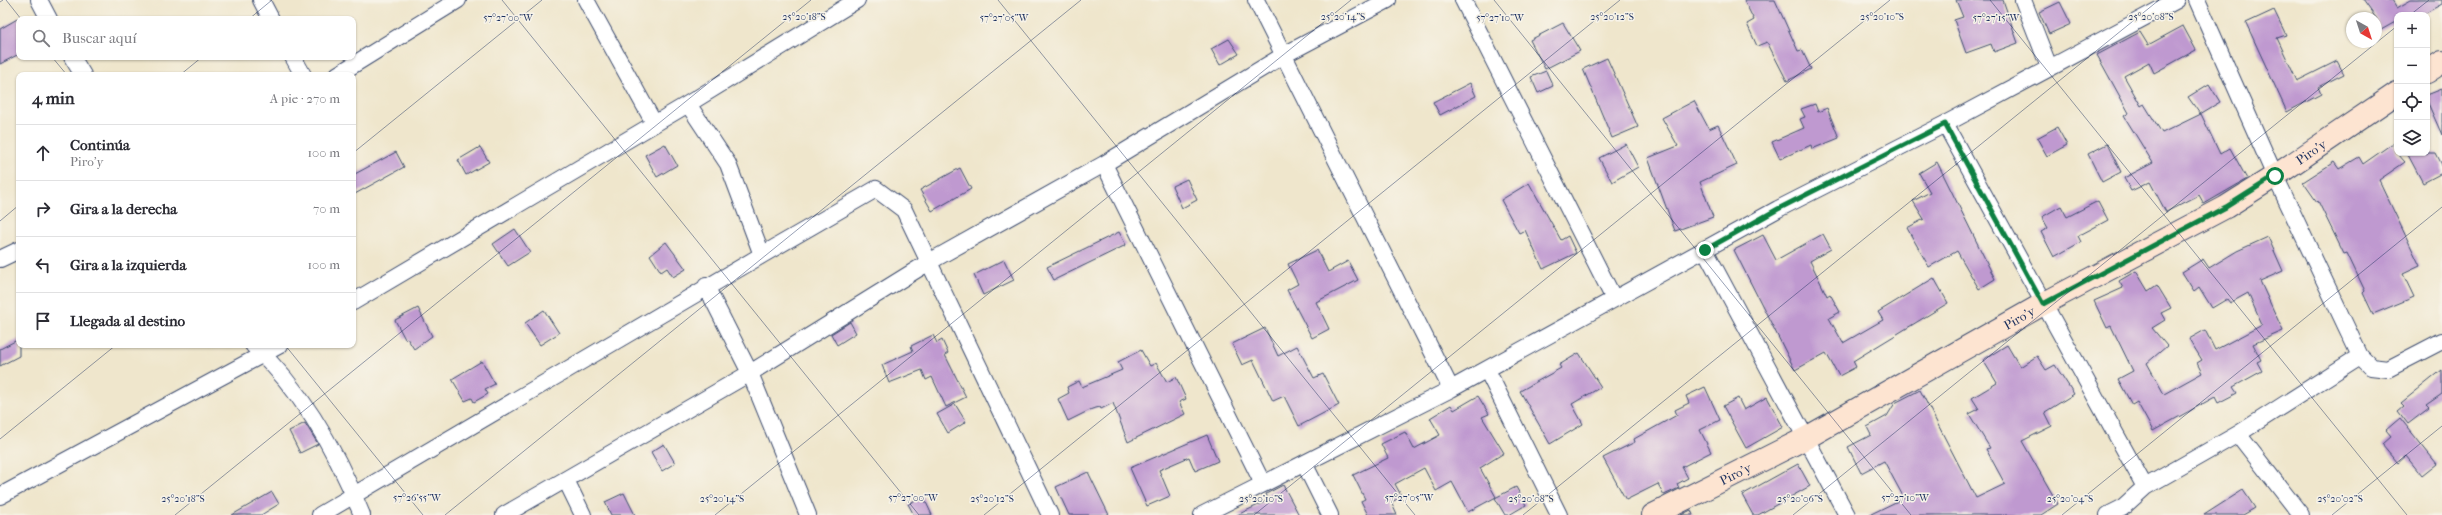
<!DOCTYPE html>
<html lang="es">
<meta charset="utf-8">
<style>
body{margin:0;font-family:"IM FELL French Canon",serif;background:#f2f2f3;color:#2b2b33}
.controls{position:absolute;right:12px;top:12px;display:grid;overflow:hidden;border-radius:8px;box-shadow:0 1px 3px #0004}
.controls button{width:36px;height:36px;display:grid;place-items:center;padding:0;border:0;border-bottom:1px solid #e1e1e2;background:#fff;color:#2b2b33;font:20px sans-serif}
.compass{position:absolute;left:2346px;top:12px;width:36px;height:36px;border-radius:50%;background:#fff;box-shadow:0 1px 3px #0004;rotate:141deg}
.stop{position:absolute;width:12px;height:12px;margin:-9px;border:3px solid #0b8043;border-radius:50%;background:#fff}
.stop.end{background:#0b8043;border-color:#fff;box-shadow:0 1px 4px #0008}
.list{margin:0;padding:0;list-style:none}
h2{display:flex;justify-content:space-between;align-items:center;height:52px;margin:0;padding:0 16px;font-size:17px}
h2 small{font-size:13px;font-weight:400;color:#7c7c81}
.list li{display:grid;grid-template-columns:26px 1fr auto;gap:12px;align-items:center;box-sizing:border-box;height:56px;padding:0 16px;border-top:1px solid #e1e1e2}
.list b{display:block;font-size:15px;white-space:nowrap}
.list p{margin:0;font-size:13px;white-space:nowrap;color:#7c7c81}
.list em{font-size:13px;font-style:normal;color:#7c7c81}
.icon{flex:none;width:22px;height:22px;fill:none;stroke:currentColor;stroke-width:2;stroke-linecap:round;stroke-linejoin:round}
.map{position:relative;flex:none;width:2442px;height:515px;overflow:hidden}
.search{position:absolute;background:#fff;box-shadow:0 1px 3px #0004;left:16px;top:16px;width:340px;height:44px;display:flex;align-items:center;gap:10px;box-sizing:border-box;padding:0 14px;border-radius:8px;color:#7c7c81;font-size:15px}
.panel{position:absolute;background:#fff;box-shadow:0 1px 3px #0004;left:16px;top:72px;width:340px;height:276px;border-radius:8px}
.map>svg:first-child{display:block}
.building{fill:#bf99d0}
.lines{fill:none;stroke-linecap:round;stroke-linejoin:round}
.street-casing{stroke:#3b4a6e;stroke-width:18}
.secondary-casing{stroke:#3b4a6e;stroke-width:24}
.street{stroke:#fff;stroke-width:16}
.secondary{stroke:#fde4d1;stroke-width:22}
.route{stroke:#0b8043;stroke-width:5}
.ticks{fill:none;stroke:#1b2f5e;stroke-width:1;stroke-opacity:0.45}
.labels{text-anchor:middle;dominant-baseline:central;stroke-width:3;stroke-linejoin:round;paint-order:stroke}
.street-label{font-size:13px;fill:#1b2f5e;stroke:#f7f3e8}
.ticks-label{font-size:10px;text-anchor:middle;fill:#1b2f5e;stroke:#f7f3e8;stroke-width:3;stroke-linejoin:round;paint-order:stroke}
</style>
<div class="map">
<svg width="2442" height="515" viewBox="0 0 2442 515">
<rect width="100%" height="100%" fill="#f7f3e8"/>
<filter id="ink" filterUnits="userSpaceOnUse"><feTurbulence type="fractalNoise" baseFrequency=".025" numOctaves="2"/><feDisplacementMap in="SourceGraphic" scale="8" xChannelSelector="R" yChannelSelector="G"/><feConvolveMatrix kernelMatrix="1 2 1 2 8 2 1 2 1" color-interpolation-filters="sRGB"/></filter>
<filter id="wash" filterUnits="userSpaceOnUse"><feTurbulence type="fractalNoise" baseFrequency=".012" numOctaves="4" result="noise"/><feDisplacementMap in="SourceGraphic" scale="16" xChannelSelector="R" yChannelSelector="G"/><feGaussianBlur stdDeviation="0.9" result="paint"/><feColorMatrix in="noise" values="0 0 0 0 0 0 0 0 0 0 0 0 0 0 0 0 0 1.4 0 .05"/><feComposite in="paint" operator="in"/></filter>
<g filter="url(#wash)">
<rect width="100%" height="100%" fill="#efe6cc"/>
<g id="blocks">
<path class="building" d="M1744 0H1775L1798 51 1802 50 1811 69 1787 81 1767 42 1757 46 1747 24 1754 20Z
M1956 0H2003L2018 43 1994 52 1991 44 1966 53 1954 20 1963 17Z
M2363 0H2392L2397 8 2411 0H2442V4L2422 15H2397V21L2381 30 2376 18Z
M2060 2 2071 24 2049 34 2039 12Z
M2274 10 2286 35 2277 38 2297 81 2337 61 2344 74 2318 87 2321 94 2287 112 2246 23Z
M19 18V54L0 64V29Z
M1563 23 1580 51 1545 69 1530 40Z
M2183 26 2196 50 2154 73 2149 62 2124 76 2141 106 2144 104 2162 133 2201 114 2220 154 2230 148 2247 179 2204 204 2199 195 2166 212 2150 182 2131 191 2124 178 2153 163 2124 116 2129 113 2097 55 2140 32 2148 45Z
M1229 39 1239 54 1220 65 1211 49Z
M1607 58 1638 127 1612 138 1583 69Z
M1546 71 1553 86 1538 93 1531 77Z
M1470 83 1476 96 1440 115 1433 102Z
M2209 84 2220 102 2200 114 2188 97Z
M2442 89V135L2427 101V95Z
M1694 101 1709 129 1718 125 1737 165 1700 182 1713 217 1675 231 1648 158 1678 146 1662 118Z
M1815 104 1818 112 1827 108 1839 138 1812 149 1811 145 1780 159 1772 142 1804 128 1800 119 1805 117 1801 109Z
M2057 127 2067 145 2047 156 2037 138Z
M2393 143 2397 153 2405 162 2379 180 2420 266 2403 274 2414 297 2373 314 2363 293 2365 291 2347 253 2344 254 2318 201 2317 202 2303 182 2334 162 2339 169 2359 157 2363 164Z
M665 144 677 165 657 177 645 155Z
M1626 144 1638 167 1612 182 1599 158Z
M2107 144 2121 172 2102 182 2088 154Z
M480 147 489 162 466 175 458 160Z
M396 152 404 167 353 195V175Z
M2407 153H2436L2442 165V173L2423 183Z
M1937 162 1995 279 1979 289 1957 251 1929 267 1907 228 1924 219 1913 201 1930 192 1919 173Z
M960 168 971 189 932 211 920 190Z
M1187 179 1197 200 1182 208 1172 186Z
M1529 183 1561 240 1568 236 1576 253 1543 269 1525 230 1519 233 1501 200Z
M2098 201 2108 220 2078 236 2081 242 2054 257 2041 232 2048 228 2042 217 2061 206 2067 217Z
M515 229 530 252 508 266 493 244Z
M1119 232 1126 245 1054 280 1047 267Z
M1823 234 1831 249 1810 261 1827 296 1830 294 1840 312 1829 318 1843 343 1883 320 1878 312 1934 278 1948 303 1853 361 1856 367 1839 376 1826 353 1795 370 1734 250 1763 235 1776 260Z
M2268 237 2283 271 2260 281 2283 331 2253 344 2261 360 2257 362 2262 371 2233 387 2237 393 2218 403 2215 397 2153 431 2137 402 2132 405 2118 379 2133 371 2111 326 2107 328 2094 301 2123 288 2119 281 2136 271 2148 291 2157 285 2171 308 2161 313 2165 320 2152 328 2167 346 2147 363 2164 394 2202 373 2197 363 2202 360 2189 339 2205 330 2215 350 2262 325 2248 293 2230 303 2227 299 2212 308 2199 287 2194 291 2182 272 2203 259 2209 268 2237 251Z
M666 242 686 269 673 277 667 268 661 272 650 255Z
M1317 250 1328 272 1348 261 1358 280 1316 302 1329 329 1312 338 1287 290 1298 284 1288 264Z
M1004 260 1014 280 983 295 974 275Z
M418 308 432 336 414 349 407 338 405 339 395 320Z
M544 310 559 333 540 345 525 323Z
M850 322 856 333 837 345 831 334Z
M1265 328 1278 356 1297 346 1314 378 1323 374 1339 405 1299 426 1284 396 1273 401 1253 360 1242 365 1232 344Z
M933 335 937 343 942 340 948 353 945 355 966 397 946 407 932 377 926 380 922 370 889 383 882 365 913 351 911 346Z
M19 339V356L0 366V349Z
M2007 345 2020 367 2037 356 2046 370 2055 365 2074 394 2045 412 2052 426 2022 441 2058 504 2041 515H1869L1904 498 1884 461 1861 473 1848 447 1871 435 1867 427 1887 416 1895 403 1920 390 1976 498 2005 484 1986 449 1990 448 1969 414 1979 409 1972 398 1997 383 1983 360Z
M1141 350 1150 366 1156 363 1167 382 1176 377 1186 399 1179 402 1185 414 1128 442 1113 403 1101 409 1100 407 1092 409 1068 421 1058 399 1069 393 1067 387 1079 381 1082 387 1122 370 1118 362Z
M1579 353 1601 387 1572 404 1583 424 1550 444 1520 391 1561 368 1559 365Z
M482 361 495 384 485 389 488 394 474 402 472 398 465 401 452 379Z
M2442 370V394L2426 405 2429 408 2408 424 2398 411 2404 406 2401 403Z
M1705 387 1720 420 1700 430 1711 452 1682 467 1688 478 1677 484 1679 488 1664 495 1658 484 1626 500 1603 458 1635 442 1634 439 1677 415 1675 410 1689 403 1686 396Z
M1478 396 1489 414 1482 417 1504 453 1480 468 1496 497 1468 512 1452 482 1436 491 1424 468 1395 484 1402 497 1391 502 1397 515H1368L1361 501 1365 499 1353 475 1388 458 1381 444 1405 432 1414 449 1440 435 1430 418 1451 405 1454 410Z
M1767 397 1783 427 1746 448 1723 406 1738 398 1744 410Z
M955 404 966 422 948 433 937 414Z
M2400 418 2437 464 2422 476 2406 456 2398 463 2382 444 2391 436 2386 430Z
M305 423 318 444 300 453 289 431Z
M1207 435 1218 461 1195 471 1189 457 1159 470 1170 496 1147 506 1130 468Z
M664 444 675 463 662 471 651 452Z
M1798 464 1810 486 1758 515H1753L1742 495Z
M1088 472 1109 515H1069L1056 487Z
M1283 485 1299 515H1237L1269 500 1266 494Z
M1516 487 1526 505 1509 515H1505L1495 498Z
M2243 490 2255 508 2243 515H2204Z
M272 492 279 504 261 515H232Z
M624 493 635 515H611L605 502Z
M923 496 932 515H914L908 504Z
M1691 510 1693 515H1681Z"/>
</g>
</g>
<g filter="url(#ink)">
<use href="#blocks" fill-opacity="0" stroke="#3b4a6e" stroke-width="1"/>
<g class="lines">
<g class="street-casing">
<path id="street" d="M39 0 49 19
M261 0 271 19
M586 0 654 123
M1256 0 1451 389
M1463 0 1614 299
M2023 0 2049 67
M2197 0 2275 176 2360 356 2371 367 2388 369 2442 341
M72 57 83 75
M293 57 303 75
M337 75 458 0
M688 104 728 164 762 255 876 189 904 210 1050 515
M1945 124 2145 487
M1104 164 1263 484
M1705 250 1847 515
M0 259 19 250
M706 286 750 373 808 515
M353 302 688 104 857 0
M253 345C303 391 337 452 362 515
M1487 370 1559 515
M2238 434 2301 515
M1305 465 1330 515
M566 480 583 515
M0 496 280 345
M320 515 762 255
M504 515 750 373 929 262 1104 164 1284 55 1388 0
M1202 515 1451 389 1778 209 1945 124 2177 0
M2108 515 2122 508 2145 487 2238 434 2360 356"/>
</g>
<g class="secondary-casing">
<g id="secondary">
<path d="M2427 72 2442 62"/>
<path id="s1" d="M1653 515 1806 438 2043 304 2226 207 2275 176 2397 93"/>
</g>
</g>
<use href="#street" class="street"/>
<use href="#secondary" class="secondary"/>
</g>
</g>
<g class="lines" filter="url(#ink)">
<path class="route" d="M1705 250 1778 209 1945 124 2043 304 2226 207 2275 176"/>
</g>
<path class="ticks" d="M6 0 21 19M502 0 919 515M998 0 1415 515M1494 0 1911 515M1990 0 2407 515M0 2 3 0M2410 15 2429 0M249 19 272 0M52 57 67 75M180 75 202 57M353 153 542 0M0 221 19 205M285 345 423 515M0 439 116 345M175 515 811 0M445 515 1081 0M715 515 1351 0M984 515 1620 0M1254 515 1890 0M1523 515 2159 0M1793 515 2397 26M2062 515 2442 207M2332 515 2442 426"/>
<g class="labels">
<g class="street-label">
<text stroke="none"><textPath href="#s1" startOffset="752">Piro'y</textPath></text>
<text stroke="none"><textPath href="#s1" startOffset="416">Piro'y</textPath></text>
<text stroke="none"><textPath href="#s1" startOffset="92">Piro'y</textPath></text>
</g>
</g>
<g class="ticks-label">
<text x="1343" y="20">25°20'14"S</text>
<text x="1612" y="20">25°20'12"S</text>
<text x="1882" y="20">25°20'10"S</text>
<text x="804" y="20">25°20'18"S</text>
<text x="2151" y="20">25°20'08"S</text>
<text x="508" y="21">57°27'00"W</text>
<text x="1004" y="21">57°27'05"W</text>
<text x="1500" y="21">57°27'10"W</text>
<text x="1996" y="21">57°27'15"W</text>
<text x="417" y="501">57°26'55"W</text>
<text x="913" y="501">57°27'00"W</text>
<text x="1409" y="501">57°27'05"W</text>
<text x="1905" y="501">57°27'10"W</text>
<text x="183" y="502">25°20'18"S</text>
<text x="722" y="502">25°20'14"S</text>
<text x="992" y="502">25°20'12"S</text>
<text x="1261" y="502">25°20'10"S</text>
<text x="1531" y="502">25°20'08"S</text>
<text x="1800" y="502">25°20'06"S</text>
<text x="2070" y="502">25°20'04"S</text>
<text x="2340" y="502">25°20'02"S</text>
</g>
</svg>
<div class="controls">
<button>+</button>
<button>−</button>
<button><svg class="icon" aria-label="locate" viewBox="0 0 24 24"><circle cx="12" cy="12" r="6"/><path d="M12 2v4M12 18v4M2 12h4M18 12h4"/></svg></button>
<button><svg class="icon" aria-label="layers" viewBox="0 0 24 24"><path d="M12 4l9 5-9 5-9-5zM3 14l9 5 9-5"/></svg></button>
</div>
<svg class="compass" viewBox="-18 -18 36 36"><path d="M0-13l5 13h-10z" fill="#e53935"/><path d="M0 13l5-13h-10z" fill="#7c7c81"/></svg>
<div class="stop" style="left:2275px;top:176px"></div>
<div class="stop end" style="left:1705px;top:250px"></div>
<div class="search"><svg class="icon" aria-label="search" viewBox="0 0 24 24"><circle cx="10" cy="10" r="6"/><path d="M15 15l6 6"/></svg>Buscar aquí</div>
<section class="panel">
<h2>4 min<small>A pie · 270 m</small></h2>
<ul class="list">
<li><svg class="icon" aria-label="ahead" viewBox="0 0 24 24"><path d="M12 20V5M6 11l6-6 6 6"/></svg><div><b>Continúa</b><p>Piro'y</p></div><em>100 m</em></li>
<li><svg class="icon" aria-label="right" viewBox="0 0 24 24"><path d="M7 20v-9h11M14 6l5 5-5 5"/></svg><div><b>Gira a la derecha</b></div><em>70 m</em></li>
<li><svg class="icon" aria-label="left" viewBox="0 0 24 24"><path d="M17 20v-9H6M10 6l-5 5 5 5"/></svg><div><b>Gira a la izquierda</b></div><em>100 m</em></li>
<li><svg class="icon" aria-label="arrive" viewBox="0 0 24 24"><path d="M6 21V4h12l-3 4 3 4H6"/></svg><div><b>Llegada al destino</b></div></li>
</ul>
</section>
</div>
